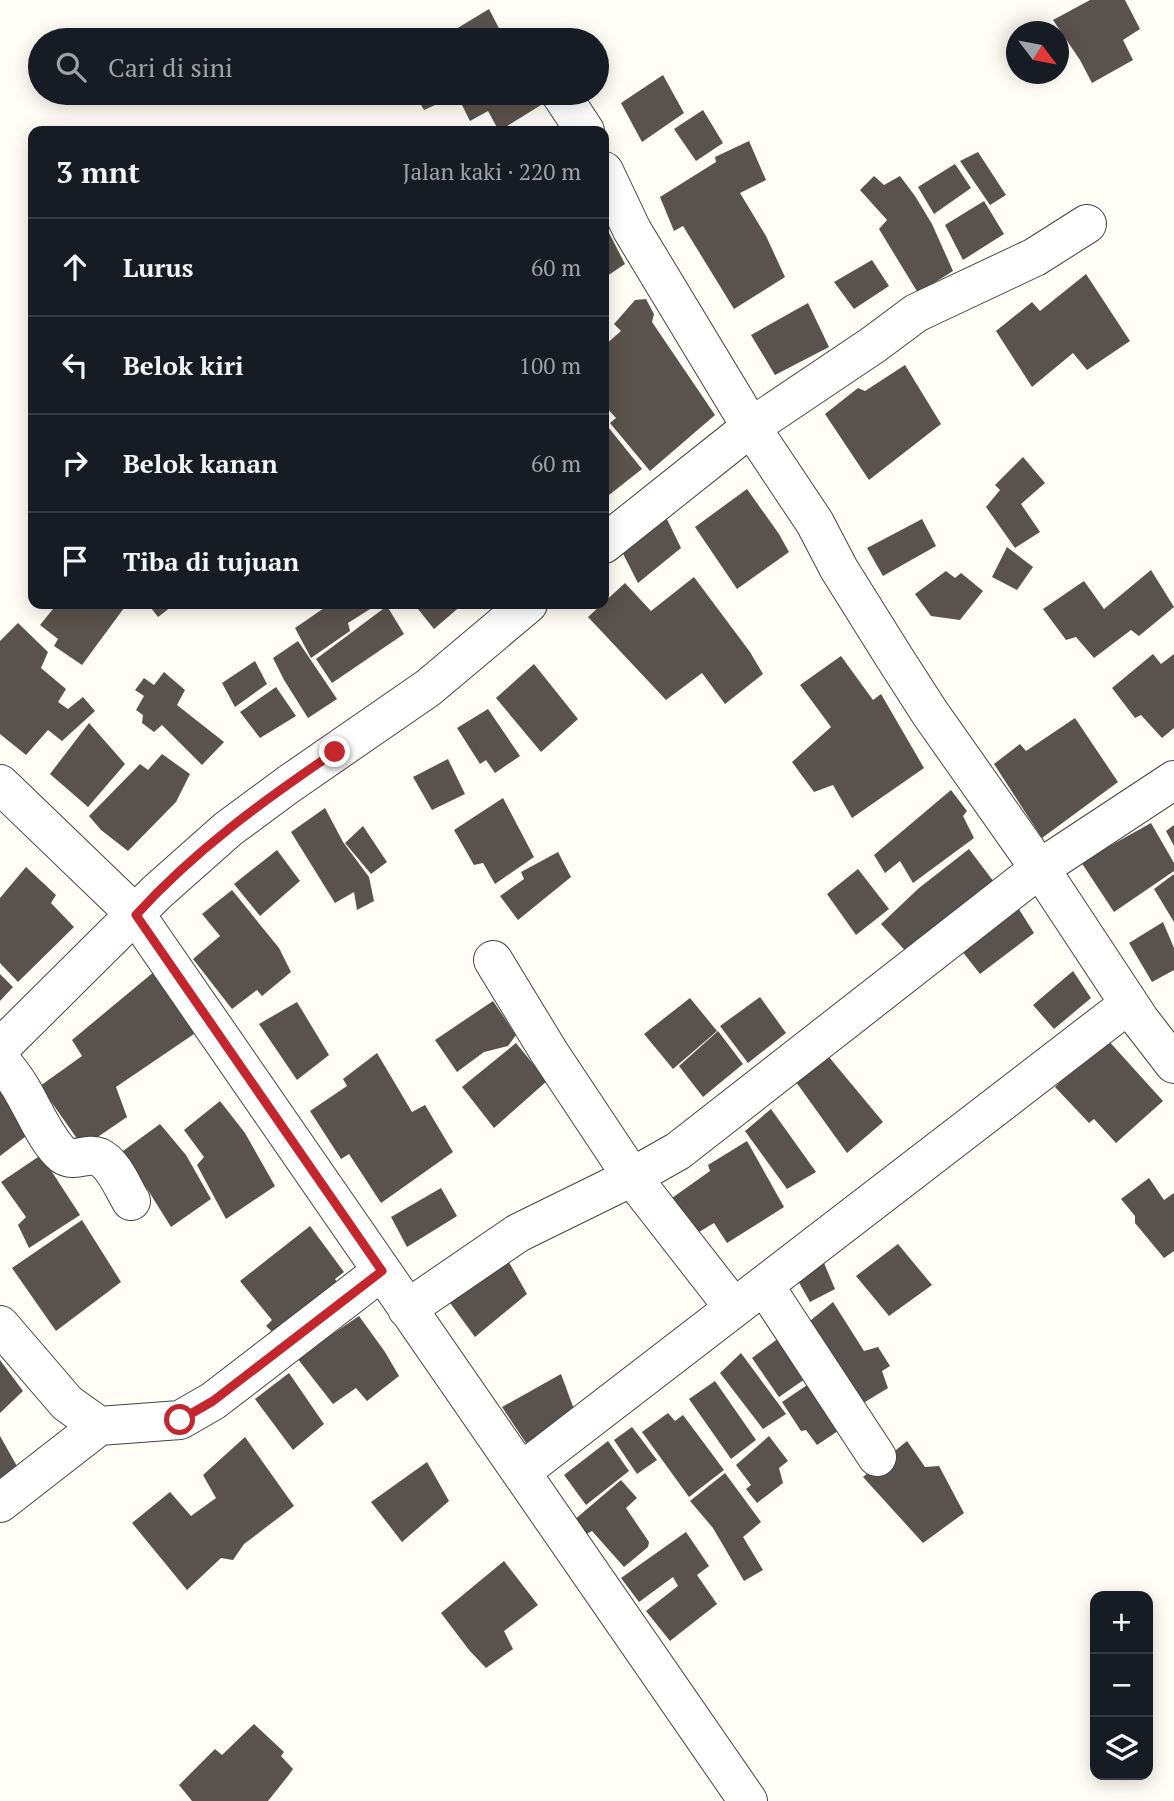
<!DOCTYPE html>
<html lang="id">
<meta charset="utf-8">
<style>
body{margin:0;font-family:"PT Serif",serif;background:#20242c;color:#f1f3f6}
.controls{position:absolute;right:21px;bottom:21px;display:grid;overflow:hidden;border-radius:14px;box-shadow:0 4px 18px #0003}
.controls button{width:63px;height:63px;display:grid;place-items:center;padding:0;border:0;border-bottom:2px solid #363941;background:#171b24;color:#f1f3f6;font:35px sans-serif}
.compass{position:absolute;left:1006px;top:21px;width:63px;height:63px;border-radius:50%;background:#171b24;box-shadow:0 4px 18px #0003;rotate:122deg}
.stop{position:absolute;width:21px;height:21px;margin:-16px;border:5px solid #c4262e;border-radius:50%;background:#fff}
.stop.end{background:#c4262e;border-color:#fff;box-shadow:0 2px 7px #0008}
.list{margin:0;padding:0;list-style:none}
h2{display:flex;justify-content:space-between;align-items:center;height:91px;margin:0;padding:0 28px;font-size:30px}
h2 small{font-size:23px;font-weight:400;color:#9ea1a6}
.list li{display:grid;grid-template-columns:46px 1fr auto;gap:21px;align-items:center;box-sizing:border-box;height:98px;padding:0 28px;border-top:2px solid #363941}
.list b{display:block;font-size:26px;white-space:nowrap}
.list em{font-size:23px;font-style:normal;color:#9ea1a6}
.icon{flex:none;width:38px;height:38px;fill:none;stroke:currentColor;stroke-width:2;stroke-linecap:round;stroke-linejoin:round}
.map{position:relative;flex:none;width:1174px;height:1801px;overflow:hidden}
.search{position:absolute;background:#171b24;box-shadow:0 4px 18px #0003;left:28px;top:28px;width:581px;height:77px;display:flex;align-items:center;gap:18px;box-sizing:border-box;padding:0 24px;border-radius:38px;color:#9ea1a6;font-size:26px}
.panel{position:absolute;background:#171b24;box-shadow:0 4px 18px #0003;left:28px;top:126px;width:581px;height:483px;border-radius:14px}
.map>svg:first-child{display:block}
.building{fill:#5a524d}
.lines{fill:none;stroke-linecap:round;stroke-linejoin:round}
.minor-casing{stroke:#444;stroke-width:40}
.minor{stroke:#fff;stroke-width:38}
.route{stroke:#c4262e;stroke-width:9}
</style>
<div class="map">
<svg width="1174" height="1801" viewBox="0 0 1174 1801">
<rect width="100%" height="100%" fill="#fffdf5"/>
<path class="building" d="M1090 0H1125L1140 29 1123 40 1133 60 1092 83 1080 60 1053 20Z
M489 9 505 40H438Z
M663 75 684 113 642 142 621 103Z
M414 93H532L541 105 499 131 488 111 470 121 457 95 424 110Z
M703 110 723 143 696 161 674 129Z
M749 141 766 180 740 193 766 236 785 277 734 309 683 226 674 231 660 197 716 162 715 157Z
M978 152 1006 195 990 205 960 161Z
M955 164 971 188 934 214 918 187Z
M874 176 884 185 900 176 915 196 932 224 953 271 918 293 879 229 887 220 860 190Z
M984 201 1004 234 963 260 945 225Z
M604 223 625 264 604 278Z
M872 260 889 286 854 309 834 282Z
M1086 274 1130 341 1087 370 1073 353 1032 387 996 331 1032 302 1040 311Z
M646 299 654 314 652 322 715 415 650 471 610 423 616 418 604 405V346L621 331 614 324 635 300Z
M808 303 829 347 775 375 751 335Z
M905 365 941 424 869 480 825 414 858 388 865 391Z
M608 427 642 469 604 499V431Z
M1023 457 1045 483 1021 504 1040 532 1015 548 986 507 1000 490 995 485Z
M747 489 779 534 789 552 737 589 695 527Z
M664 513 681 548 638 583 619 546Z
M922 519 936 546 883 576 867 548Z
M1007 547 1033 567 1017 590 992 577Z
M1151 570 1174 607 1139 636 1131 630 1094 658 1076 637 1066 640 1043 609 1084 581 1104 609Z
M946 571 955 578 961 573 983 591 960 620 931 616 915 594Z
M694 577 750 652 763 674 725 704 702 673 666 700 588 617 625 583 651 611Z
M57 604H118L124 608 82 665 54 646 58 639 40 625Z
M148 604H175L158 617Z
M330 604H378L348 623 350 631 311 658 295 628Z
M414 604H463L434 629Z
M387 606 404 634 332 683 316 659Z
M18 623 48 652 41 668 66 689 58 702 68 709 83 697 95 711 62 741 48 730 26 755 0 734V641Z
M298 641 337 699 308 718 284 680 273 658Z
M1153 654 1161 664 1174 654V728L1162 738 1141 715 1135 718 1112 688Z
M841 656 873 700 881 694 924 768 852 818 833 785 814 792 792 762 831 727 800 685Z
M255 661 267 684 235 707 222 683Z
M534 664 578 719 541 752 496 698Z
M164 672 185 690 177 705 224 742 202 765 162 725 154 732 142 723 143 715 136 710 144 696 135 690 144 678 154 685Z
M276 687 296 716 260 738 240 712Z
M488 709 520 756 495 773 486 760 480 764 457 728Z
M1075 718 1118 782 1042 838 994 764 1020 744 1026 751Z
M89 723 125 764 88 807 50 774Z
M162 754 190 774 176 802 128 851 101 830 89 816 140 764 148 770Z
M448 759 465 794 432 810 413 777Z
M951 790 967 811 963 816 974 838 913 883 900 861 885 873 874 855Z
M503 798 534 857 495 884 483 863 474 865 454 830Z
M325 808 343 842 369 877 374 901 357 910 354 892 335 903 291 832Z
M1151 823 1174 863V871L1114 912 1081 862Z
M1174 825V846L1166 831Z
M363 826 387 862 371 874 345 843Z
M969 849 997 886 910 956 881 924 919 888Z
M277 850 300 881 260 916 234 884Z
M558 852 571 877 518 920 500 896 524 879 521 872Z
M26 867 56 895 51 903 74 927 18 982 0 963V898Z
M858 869 889 909 856 935 827 894Z
M1174 874V922L1154 889Z
M232 890 279 948 291 972 262 996 257 990 232 1009 193 959 220 936 202 914Z
M1015 903 1034 933 980 974 958 946Z
M1163 922 1174 948V970L1152 982 1129 943Z
M155 971 194 1034 116 1087 127 1117 83 1147 40 1086 82 1056 72 1040Z
M1073 971 1091 998 1054 1029 1033 1005Z
M0 974 13 987 0 1001Z
M760 997 786 1033 748 1063 720 1026Z
M690 998 717 1031 673 1069 644 1034Z
M493 1001 516 1035 508 1046 484 1052 457 1072 435 1040Z
M297 1002 329 1055 297 1080 259 1024Z
M718 1031 743 1064 703 1097 679 1066Z
M1106 1038 1163 1101 1116 1143 1094 1119 1089 1123 1055 1087Z
M516 1043 547 1081 494 1128 462 1087Z
M377 1053 412 1112 425 1105 453 1152 381 1203 349 1154 341 1159 310 1111 347 1086 343 1079Z
M829 1057 883 1122 847 1153 796 1082Z
M0 1090 38 1127 0 1156Z
M220 1101 245 1133 275 1186 226 1219 197 1165 204 1157 184 1130Z
M771 1109 816 1172 787 1189 745 1131Z
M160 1124 186 1155 211 1199 171 1227 146 1187 133 1193 112 1159Z
M747 1141 784 1207 727 1243 714 1223 694 1235 672 1198 710 1171 708 1165Z
M41 1155 80 1215 29 1248 18 1225 26 1217 1 1182Z
M1149 1178 1164 1200 1174 1193V1251L1164 1258 1135 1223V1216L1121 1199Z
M441 1188 457 1216 407 1247 391 1217Z
M82 1220 121 1282 56 1331 12 1268Z
M310 1226 344 1272 335 1279 347 1295 284 1343 266 1326 272 1320 240 1281Z
M898 1244 932 1285 889 1316 856 1276Z
M501 1248 527 1294 475 1337 442 1292Z
M824 1263 835 1289 810 1302 797 1279Z
M833 1302 864 1351 878 1347 890 1366 882 1371 888 1388 860 1405 805 1325Z
M359 1316 385 1352 399 1376 367 1401 356 1388 333 1404 297 1358Z
M787 1332 815 1372 779 1397 752 1358Z
M741 1353 786 1414 763 1429 720 1373Z
M0 1360 23 1391 0 1413Z
M289 1373 324 1424 293 1450 255 1399Z
M561 1374 575 1412 526 1443 502 1407Z
M816 1379 847 1425 817 1445 806 1430 801 1431 782 1402Z
M715 1381 756 1440 731 1459 689 1399Z
M668 1413 675 1421 683 1415 724 1470 689 1497 642 1432Z
M632 1427 657 1460 637 1474 614 1440Z
M0 1436 22 1475 0 1489Z
M769 1436 788 1461 779 1468 783 1483 757 1503 746 1489 751 1485 736 1465Z
M245 1437 294 1506 244 1544 233 1560 221 1558 187 1590 132 1523 170 1492 191 1516 216 1498 203 1475Z
M608 1441 629 1471 586 1505 564 1475Z
M907 1441 925 1467 939 1466 964 1513 923 1543 863 1477Z
M427 1462 449 1501 402 1542 371 1502Z
M725 1473 761 1522 743 1537 763 1570 744 1581 713 1528 690 1501Z
M621 1480 637 1498 626 1508 649 1542 648 1547 624 1567 592 1531 583 1536 573 1521Z
M686 1532 709 1566 697 1575 717 1604 670 1641 646 1611 678 1586 673 1577 639 1602 621 1578Z
M504 1561 538 1605 504 1631 513 1649 486 1668 469 1650 441 1613Z
M254 1724 284 1752 281 1756 293 1769 288 1776 268 1801H192L179 1785 215 1749 222 1755Z"/>
<g class="lines">
<g class="minor-casing">
<path id="minor" d="M560 93 585 131
M604 171 632 230 751 427 815 523 839 569 894 657 930 713 1049 882 1140 1020 1174 1064
M604 544 751 427 873 345 916 313 1035 257 1087 224
M0 784 136 915 748 1801
M493 960 549 1052 632 1177 734 1308
M0 1048 157 892 228 829 289 784 428 688 528 604
M0 1059C7 1069 16 1079 22 1090 33 1108 47 1142 63 1155 74 1163 87 1152 99 1157 114 1164 123 1188 131 1201
M764 1285 877 1457
M407 1309 518 1233 632 1177 678 1151 1039 869 1174 780
M0 1325 67 1403 99 1426 180 1420 213 1401 382 1271
M521 1472 1129 1004
M0 1503 99 1426"/>
</g>
<use href="#minor" class="minor"/>
</g>
<g class="lines">
<path class="route" d="M180 1420 213 1401 382 1271 136 915C194 851 264 800 335 752"/>
</g>
</svg>
<div class="controls">
<button>+</button>
<button>−</button>
<button><svg class="icon" aria-label="layers" viewBox="0 0 24 24"><path d="M12 4l9 5-9 5-9-5zM3 14l9 5 9-5"/></svg></button>
</div>
<svg class="compass" viewBox="-18 -18 36 36"><path d="M0-13l5 13h-10z" fill="#e53935"/><path d="M0 13l5-13h-10z" fill="#9ea1a6"/></svg>
<div class="stop" style="left:180px;top:1420px"></div>
<div class="stop end" style="left:335px;top:752px"></div>
<div class="search"><svg class="icon" aria-label="search" viewBox="0 0 24 24"><circle cx="10" cy="10" r="6"/><path d="M15 15l6 6"/></svg>Cari di sini</div>
<section class="panel">
<h2>3 mnt<small>Jalan kaki · 220 m</small></h2>
<ul class="list">
<li><svg class="icon" aria-label="ahead" viewBox="0 0 24 24"><path d="M12 20V5M6 11l6-6 6 6"/></svg><div><b>Lurus</b></div><em>60 m</em></li>
<li><svg class="icon" aria-label="left" viewBox="0 0 24 24"><path d="M17 20v-9H6M10 6l-5 5 5 5"/></svg><div><b>Belok kiri</b></div><em>100 m</em></li>
<li><svg class="icon" aria-label="right" viewBox="0 0 24 24"><path d="M7 20v-9h11M14 6l5 5-5 5"/></svg><div><b>Belok kanan</b></div><em>60 m</em></li>
<li><svg class="icon" aria-label="arrive" viewBox="0 0 24 24"><path d="M6 21V4h12l-3 4 3 4H6"/></svg><div><b>Tiba di tujuan</b></div></li>
</ul>
</section>
</div>
